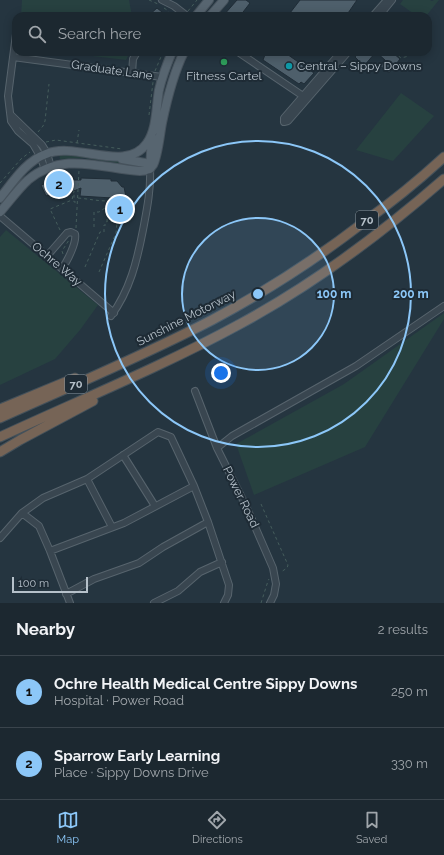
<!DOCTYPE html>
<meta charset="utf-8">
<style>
body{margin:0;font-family:Raleway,sans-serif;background:#29343c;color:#f1f3f6}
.scale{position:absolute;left:12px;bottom:10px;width:76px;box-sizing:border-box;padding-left:4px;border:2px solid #b6c1ca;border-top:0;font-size:11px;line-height:14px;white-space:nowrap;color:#b6c1ca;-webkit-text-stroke:3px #1e2b35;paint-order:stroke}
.you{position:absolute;left:221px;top:373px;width:14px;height:14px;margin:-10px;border:3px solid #fff;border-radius:50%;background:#1a73e8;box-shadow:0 0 0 6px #1a73e833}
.badge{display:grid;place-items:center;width:26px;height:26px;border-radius:50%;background:#8cc7f8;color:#111;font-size:13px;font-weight:700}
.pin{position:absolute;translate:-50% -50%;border:2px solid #fff;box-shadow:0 1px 4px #0006}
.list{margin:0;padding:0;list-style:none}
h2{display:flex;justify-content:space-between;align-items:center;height:52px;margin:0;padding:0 16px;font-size:17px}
h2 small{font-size:13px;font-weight:400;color:#a0a6ab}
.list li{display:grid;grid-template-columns:26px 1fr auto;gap:12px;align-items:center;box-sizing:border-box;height:72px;padding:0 16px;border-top:1px solid #3a444c}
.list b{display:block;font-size:15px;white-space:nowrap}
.list p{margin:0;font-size:13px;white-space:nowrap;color:#a0a6ab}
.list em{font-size:13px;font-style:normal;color:#a0a6ab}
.icon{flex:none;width:22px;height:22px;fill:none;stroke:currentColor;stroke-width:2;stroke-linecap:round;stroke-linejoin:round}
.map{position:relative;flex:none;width:444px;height:603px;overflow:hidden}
.search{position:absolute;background:#1c2830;box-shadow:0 2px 10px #0003;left:12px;right:12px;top:12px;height:44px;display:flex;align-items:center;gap:10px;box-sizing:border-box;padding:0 14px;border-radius:12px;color:#a0a6ab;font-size:15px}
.sheet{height:196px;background:#1c2830}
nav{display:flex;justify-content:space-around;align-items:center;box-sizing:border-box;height:56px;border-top:1px solid #3a444c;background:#1c2830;font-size:11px;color:#a0a6ab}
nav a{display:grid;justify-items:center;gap:2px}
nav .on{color:#8cc7f8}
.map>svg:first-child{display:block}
.green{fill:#274140}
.building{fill:#4e5f6b;stroke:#202d37}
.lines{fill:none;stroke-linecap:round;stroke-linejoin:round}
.minor-casing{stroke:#57646d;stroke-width:8}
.major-casing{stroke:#46525c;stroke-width:10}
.highway-casing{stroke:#44515a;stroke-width:11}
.path{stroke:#455d5c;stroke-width:1;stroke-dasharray:3 3;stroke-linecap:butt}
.minor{stroke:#394650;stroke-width:6}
.major{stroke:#576570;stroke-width:8}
.highway{stroke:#766456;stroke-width:9}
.ring{fill:none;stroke:#8cc7f8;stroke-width:2}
.leisure-dot{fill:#2e9e5b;stroke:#1e2b35;stroke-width:1.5}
.culture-dot{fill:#0f9aa8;stroke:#1e2b35;stroke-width:1.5}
.labels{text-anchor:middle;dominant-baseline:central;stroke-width:4;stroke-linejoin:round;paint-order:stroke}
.shield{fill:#1e2b35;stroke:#88949d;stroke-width:1}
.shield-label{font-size:11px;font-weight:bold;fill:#b6c1ca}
.poi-label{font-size:12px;fill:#b6c1ca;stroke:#1e2b35;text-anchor:start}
.street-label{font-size:12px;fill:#b6c1ca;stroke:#1e2b35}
.centre{fill:#8cc7f8;stroke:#1e2b35;stroke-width:2}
.ring-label{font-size:12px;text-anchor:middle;font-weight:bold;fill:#8cc7f8;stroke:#1e2b35;stroke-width:4;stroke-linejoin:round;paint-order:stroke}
</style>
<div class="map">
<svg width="444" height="603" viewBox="0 0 444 603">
<rect width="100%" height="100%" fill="#253540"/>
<path class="green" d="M22 0H129L132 16H21Z
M403 0H430L432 1 434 0H439L426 16H417L400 4Z
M58 52H130L126 60Z
M401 93 434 116 393 161 356 150Z
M59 154H80L135 163V166L84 158 60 159Z
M6 230 98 305 80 330 55 359 0 385V237Z
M444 313V319L365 447 254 495 236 444 344 384Z"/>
<path class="building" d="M237 0H246L250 3 240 16H223Z
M300 0H357L346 16H295L290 13Z
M157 8 167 16H148Z
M266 52H284L314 73 304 84 301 82 299 84 263 60Z
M359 52H376L363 67 356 62 358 60 355 57Z
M376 52H392L400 59 389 73 380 66 385 60Z
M69 173 70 176H73L74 180H81V178L111 179V181H117L122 187H124L126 197H129L128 220 111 219 112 198 80 196 81 188 69 193 66 188 46 196 41 185 44 184 43 182 49 178 51 181 63 176 62 174Z"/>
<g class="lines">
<g class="minor-casing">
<path id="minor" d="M162 0 174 6 187 16
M373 16 387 0
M379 16 392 0
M16 34 8 96 11 121 18 131 33 144 40 156 45 169
M238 52 306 98
M13 57 162 77
M132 73 133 59 137 52
M11 115 42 145 47 153 51 167
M284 122 288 121 348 52
M284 122V118L341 52
M0 216 114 313
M47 256 67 233 71 232 75 234C77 242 67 262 62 268
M111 316C130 290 137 261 143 230 147 209 151 189 150 169
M195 391 217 448 246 506 273 568 276 584 274 595 270 603
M217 448 232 436 356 366 444 306
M123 455 155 506
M87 479 112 527
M22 513 39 526 50 551 70 603
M0 538 22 513 43 498 87 479 158 432 171 437 194 486 208 522 229 585 228 595 224 603
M50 551 124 523 194 486
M66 594 94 579 139 563 163 547 208 522
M154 603 178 591 200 572 222 562"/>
</g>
<g class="major-casing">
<path id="major" d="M196 16 209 0
M210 16 224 0
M122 159 145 163 150 169
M150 168 152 137
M0 198C13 182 26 161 46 154 76 141 126 174 147 143 157 129 156 107 159 90 162 77 167 64 172 52
M0 212C9 202 18 189 28 180 63 151 100 168 140 171 146 171 150 170 153 165 158 156 160 133 162 123 167 99 173 74 184 52"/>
</g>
<g class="highway-casing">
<path id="highway" d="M0 409 75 378
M0 418C71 386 143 356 212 320 265 292 316 259 364 222 392 202 419 180 444 157
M0 437C80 400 163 366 240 324 314 284 381 234 444 179
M0 452 20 440 93 401"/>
</g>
<path class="path" d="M149 0 158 4
M164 8 167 10 172 16
M188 11 197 0
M394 52 401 58 409 56
M255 55 258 52
M400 56 404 52
M155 71 163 52
M149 115 153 82
M38 132 43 126 45 121 49 84
M46 142 56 140 122 149
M77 143 79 130
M0 183 21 159 30 152
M78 198C89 199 98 201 108 201L107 221 123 223 133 219
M94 227V212H99L108 206
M76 228 79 170
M60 230 50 209 72 200 74 191V202H77
M63 254 62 251 69 240
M85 267 100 232H104V225H106L107 221
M99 272 116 233 117 223
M261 504 288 565 287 568 281 572
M261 603 268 581 269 579"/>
<use href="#minor" class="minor"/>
<use href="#major" class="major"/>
<use href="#highway" class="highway"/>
</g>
<circle cx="258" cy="294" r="76" fill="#8cc7f8" fill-opacity=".12"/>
<g class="ring">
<circle cx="258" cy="294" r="76"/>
<circle cx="258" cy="294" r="153"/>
</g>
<circle class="leisure-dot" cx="224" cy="62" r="4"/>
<circle class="culture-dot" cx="289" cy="66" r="4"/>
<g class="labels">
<g class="shield">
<rect x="356" y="211" width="22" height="18" rx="3"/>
<rect x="65" y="375" width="22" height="18" rx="3"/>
</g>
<g class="shield-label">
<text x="367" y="220">70</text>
<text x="76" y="384">70</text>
</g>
<g class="poi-label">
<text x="297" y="66">Central – Sippy Downs</text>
<text x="224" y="76" text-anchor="middle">Fitness Cartel</text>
</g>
<g class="street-label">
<text transform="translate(112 70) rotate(8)">Graduate Lane</text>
<text transform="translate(57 264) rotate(40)">Ochre Way</text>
<text transform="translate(186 318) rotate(-27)">Sunshine Motorway</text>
<text transform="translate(241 497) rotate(64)">Power Road</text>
</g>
</g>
<circle cx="258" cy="294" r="6" class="centre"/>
<g class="ring-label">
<text x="334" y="298">100 m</text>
<text x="411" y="298">200 m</text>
</g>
</svg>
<div class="scale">100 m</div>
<div class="you"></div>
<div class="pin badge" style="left:120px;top:209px">1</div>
<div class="pin badge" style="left:59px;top:184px">2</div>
<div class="search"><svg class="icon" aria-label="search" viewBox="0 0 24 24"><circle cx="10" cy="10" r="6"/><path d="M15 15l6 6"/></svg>Search here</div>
</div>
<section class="sheet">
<h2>Nearby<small>2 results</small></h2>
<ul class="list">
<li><span class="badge">1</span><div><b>Ochre Health Medical Centre Sippy Downs</b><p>Hospital · Power Road</p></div><em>250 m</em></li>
<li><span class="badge">2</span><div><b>Sparrow Early Learning</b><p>Place · Sippy Downs Drive</p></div><em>330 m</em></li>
</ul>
</section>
<nav>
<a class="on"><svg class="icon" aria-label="map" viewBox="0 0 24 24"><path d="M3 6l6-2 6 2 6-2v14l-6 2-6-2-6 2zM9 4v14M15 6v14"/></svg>Map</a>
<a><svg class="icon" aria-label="directions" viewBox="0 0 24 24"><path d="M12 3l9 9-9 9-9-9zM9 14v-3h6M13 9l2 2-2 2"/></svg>Directions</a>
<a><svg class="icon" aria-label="saved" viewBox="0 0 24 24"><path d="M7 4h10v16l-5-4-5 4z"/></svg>Saved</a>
</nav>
